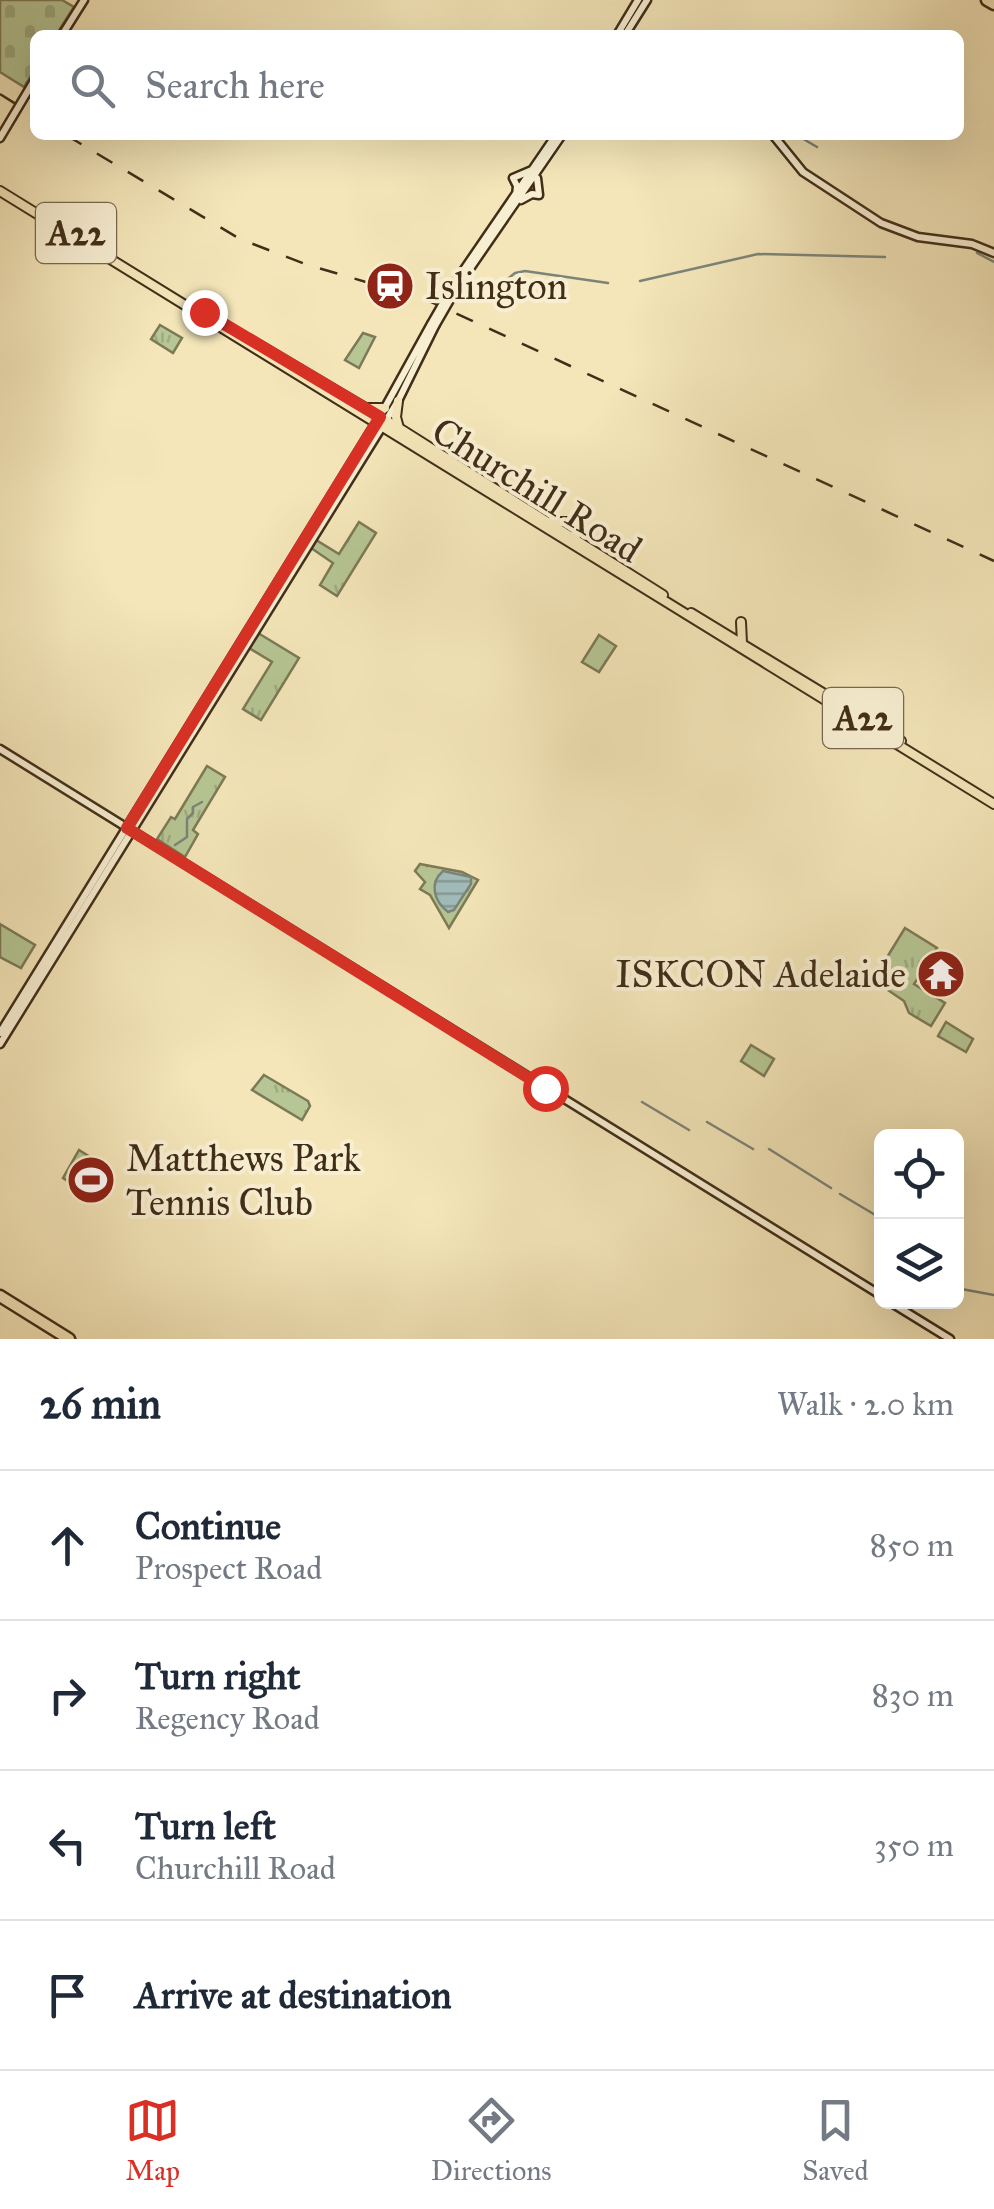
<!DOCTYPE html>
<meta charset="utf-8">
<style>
body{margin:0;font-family:"IM FELL Great Primer",serif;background:#f2f2f3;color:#1f2937}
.controls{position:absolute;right:30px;bottom:30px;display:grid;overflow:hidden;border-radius:15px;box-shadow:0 10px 40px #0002}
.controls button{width:90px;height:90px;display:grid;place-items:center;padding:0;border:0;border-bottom:2px solid #e0e1e3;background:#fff;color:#1f2937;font:50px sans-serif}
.stop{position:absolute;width:30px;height:30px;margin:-22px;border:8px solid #d93025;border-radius:50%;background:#fff}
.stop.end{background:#d93025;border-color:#fff;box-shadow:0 2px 10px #0008}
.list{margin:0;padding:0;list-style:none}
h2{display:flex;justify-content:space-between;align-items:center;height:130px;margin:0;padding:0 40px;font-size:42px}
h2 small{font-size:32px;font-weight:400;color:#747a83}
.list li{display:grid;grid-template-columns:65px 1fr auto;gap:30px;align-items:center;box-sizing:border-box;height:150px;padding:0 40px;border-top:2px solid #e0e1e3}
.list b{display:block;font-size:38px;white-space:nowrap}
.list p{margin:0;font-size:32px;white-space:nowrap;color:#747a83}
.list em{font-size:32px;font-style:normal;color:#747a83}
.icon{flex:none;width:55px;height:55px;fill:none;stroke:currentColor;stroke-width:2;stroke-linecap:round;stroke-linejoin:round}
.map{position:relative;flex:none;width:994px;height:1339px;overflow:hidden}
.search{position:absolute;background:#fff;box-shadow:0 10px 40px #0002;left:30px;right:30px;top:30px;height:110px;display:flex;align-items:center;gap:25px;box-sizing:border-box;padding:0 35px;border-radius:15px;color:#747a83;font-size:38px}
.sheet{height:730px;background:#fff}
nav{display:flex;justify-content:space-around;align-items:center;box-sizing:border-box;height:140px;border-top:2px solid #e0e1e3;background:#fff;font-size:28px;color:#747a83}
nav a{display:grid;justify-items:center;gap:5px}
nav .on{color:#d93025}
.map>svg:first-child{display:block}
.grass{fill:url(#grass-tufts);stroke:#7c7a56;stroke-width:2.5}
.cemetery{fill:url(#cemetery-stones);stroke:#7c7a56;stroke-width:2.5}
.pitch{fill:#b6c694;stroke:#7c7a56;stroke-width:2.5}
.water{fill:url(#water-rules);stroke:#7b847a;stroke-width:2.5}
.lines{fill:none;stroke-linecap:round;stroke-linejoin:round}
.stream{stroke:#7b847a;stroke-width:2.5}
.secondary-casing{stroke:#412e19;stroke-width:11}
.primary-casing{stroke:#412e19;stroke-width:12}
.highway-casing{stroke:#412e19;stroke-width:15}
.secondary{stroke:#f8efd2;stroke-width:6}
.primary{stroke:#f4e6b9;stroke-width:8}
.highway{stroke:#f4e6b9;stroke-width:10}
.rail{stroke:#412e19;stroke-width:2.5;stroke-dasharray:18 18;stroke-linecap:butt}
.secondary-bridge-casing{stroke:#412e19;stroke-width:11;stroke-linecap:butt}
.secondary-bridge{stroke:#f8efd2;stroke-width:6}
.route{stroke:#d93025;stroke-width:12}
.labels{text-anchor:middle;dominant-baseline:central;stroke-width:8;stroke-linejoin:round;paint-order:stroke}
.shield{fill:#f8efd2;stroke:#786850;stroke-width:2.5}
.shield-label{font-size:35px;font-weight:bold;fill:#412e19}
.poi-label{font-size:38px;fill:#412e19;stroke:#f8efd2;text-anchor:start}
.street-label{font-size:38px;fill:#412e19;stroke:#f8efd2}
</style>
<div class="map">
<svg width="994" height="1339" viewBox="0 0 994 1339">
<defs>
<pattern id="grass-tufts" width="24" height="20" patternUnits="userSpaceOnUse" patternTransform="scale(2.5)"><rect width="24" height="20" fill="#b6c694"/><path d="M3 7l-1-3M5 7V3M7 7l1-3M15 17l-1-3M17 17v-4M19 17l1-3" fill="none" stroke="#9eaa7f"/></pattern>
<pattern id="cemetery-stones" width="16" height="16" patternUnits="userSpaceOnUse" patternTransform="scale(2.5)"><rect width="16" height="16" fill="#b6c694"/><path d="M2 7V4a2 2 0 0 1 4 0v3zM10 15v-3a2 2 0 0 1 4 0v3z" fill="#9eaa7f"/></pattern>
<pattern id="water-rules" width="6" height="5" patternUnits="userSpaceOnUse" patternTransform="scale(2.5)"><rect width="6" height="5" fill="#a1bdba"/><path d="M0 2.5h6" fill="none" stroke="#859a96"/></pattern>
</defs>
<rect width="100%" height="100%" fill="#f4e6b9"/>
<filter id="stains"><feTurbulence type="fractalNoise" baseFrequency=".002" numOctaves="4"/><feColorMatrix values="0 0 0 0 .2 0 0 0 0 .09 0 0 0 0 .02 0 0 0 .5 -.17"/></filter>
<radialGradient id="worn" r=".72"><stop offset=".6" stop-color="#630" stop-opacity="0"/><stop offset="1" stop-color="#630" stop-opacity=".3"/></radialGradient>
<path class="grass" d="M160 325 182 338 173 353 151 339Z
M363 333 375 337 359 368 345 360Z
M359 522 376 533 337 596 320 585 333 563 311 548 316 540 339 554Z
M258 633 299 658 261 720 243 709 272 662 249 648Z
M599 635 616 646 599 672 582 662Z
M207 766 225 777 193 830 198 834 185 857 157 839 171 817 175 819Z
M420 864 462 872 478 880 449 928 430 895 420 889 425 882 415 871Z
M905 928 937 948 914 984 945 1003 931 1026 909 1013 904 1001 873 980Z
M751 1045 774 1059 764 1076 741 1061Z
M264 1075 308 1101 310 1106 302 1120 252 1090Z
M79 1150 109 1169 92 1196 63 1178Z"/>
<path class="cemetery" d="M0 0H62L74 7 56 35H35V69L24 87 0 72Z"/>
<path class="pitch" d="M0 924 35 945 21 968 0 957Z
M946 1022 973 1039 966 1052 938 1036Z
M89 1164 105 1174 92 1196 76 1186Z"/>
<path class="water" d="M443 871 471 877V884L454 910 448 912C435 902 428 884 443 871Z"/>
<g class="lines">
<path class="stream" d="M637 33 641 35
M800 137 817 147
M977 253 994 262
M640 281 758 254 885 257
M499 286 515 273 525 271 608 283
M175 845 187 837V819L193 813V807L202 802
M642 1102 689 1130
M707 1122 753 1149
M769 1149 831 1188
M840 1194 882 1219
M956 1288 994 1295"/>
<g class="secondary-casing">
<path id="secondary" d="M62 35 84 0
M617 35 638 0
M625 35 647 0
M33 83 35 97
M773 135 803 172 881 223 918 237 972 244 994 253
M0 138 35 79
M516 196 517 186 513 178 534 169
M521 200 532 194 539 195 537 178
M454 284 556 135
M458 286 562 135
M383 411 431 324
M0 749 882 1296
M0 1033 377 421
M0 1044 398 401 435 326
M890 1302 950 1339"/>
</g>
<g class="primary-casing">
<path id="primary" d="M0 191 994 804
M249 339 399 428 663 595
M398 401 396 417 399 428
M366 408H385
M549 522H575L576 540
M691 613 854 712
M741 622 742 643
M871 722 901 741"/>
</g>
<g class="highway-casing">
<path id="highway" d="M987 0 994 4
M0 1296 69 1339"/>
</g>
<use href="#secondary" class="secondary"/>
<use href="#primary" class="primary"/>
<use href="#highway" class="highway"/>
<path class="rail" d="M0 94 35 116
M66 135 240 239 305 264 427 300 994 561"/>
<g class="secondary-bridge-casing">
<path id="secondary-bridge" d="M431 324 454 284
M435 326 458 286"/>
</g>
<use href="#secondary-bridge" class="secondary-bridge"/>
</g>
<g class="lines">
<path class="route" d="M204 312 380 417 127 828 545 1088"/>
</g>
<defs>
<g id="station-disc" transform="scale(2.5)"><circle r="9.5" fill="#8f2418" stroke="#f8efd2"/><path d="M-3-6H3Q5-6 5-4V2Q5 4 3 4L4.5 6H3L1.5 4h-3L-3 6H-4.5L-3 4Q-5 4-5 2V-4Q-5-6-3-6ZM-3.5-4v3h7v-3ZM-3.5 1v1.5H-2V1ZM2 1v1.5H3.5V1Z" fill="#fff"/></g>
<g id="temple-disc" transform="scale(2.5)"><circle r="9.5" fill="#8f2418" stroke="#f8efd2"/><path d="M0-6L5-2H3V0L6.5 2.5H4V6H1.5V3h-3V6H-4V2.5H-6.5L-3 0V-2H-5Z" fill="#fff"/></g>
<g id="stadium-disc" transform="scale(2.5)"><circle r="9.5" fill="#8f2418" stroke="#f8efd2"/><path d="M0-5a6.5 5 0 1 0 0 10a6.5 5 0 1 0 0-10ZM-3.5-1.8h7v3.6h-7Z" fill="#fff"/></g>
</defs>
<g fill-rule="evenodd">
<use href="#station-disc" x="390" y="286"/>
<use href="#temple-disc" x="941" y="974"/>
<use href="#stadium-disc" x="91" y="1180"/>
</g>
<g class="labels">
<g class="shield">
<rect x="36" y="203" width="80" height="60" rx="8"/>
<rect x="823" y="688" width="80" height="60" rx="8"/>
</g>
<g class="shield-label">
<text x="76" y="233">A22</text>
<text x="863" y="718">A22</text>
</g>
<g class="poi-label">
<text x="425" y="286">Islington</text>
<text x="906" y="974" text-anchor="end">ISKCON Adelaide</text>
<text x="126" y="1158">Matthews Park<tspan x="126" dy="44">Tennis Club</tspan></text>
</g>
<g class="street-label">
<text transform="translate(537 490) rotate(32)">Churchill Road</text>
</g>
</g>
<rect width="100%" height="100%" filter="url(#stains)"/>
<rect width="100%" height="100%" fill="url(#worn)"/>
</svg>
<div class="controls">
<button><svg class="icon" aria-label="locate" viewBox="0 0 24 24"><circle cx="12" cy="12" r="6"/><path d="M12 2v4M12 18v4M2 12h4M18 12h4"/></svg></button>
<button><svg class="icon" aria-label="layers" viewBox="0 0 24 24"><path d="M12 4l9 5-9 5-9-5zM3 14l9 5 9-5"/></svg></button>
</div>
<div class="stop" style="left:545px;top:1088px"></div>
<div class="stop end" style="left:204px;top:312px"></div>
<div class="search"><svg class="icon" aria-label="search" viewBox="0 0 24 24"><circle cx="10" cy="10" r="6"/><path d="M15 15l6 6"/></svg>Search here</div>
</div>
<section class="sheet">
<h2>26 min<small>Walk · 2.0 km</small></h2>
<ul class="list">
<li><svg class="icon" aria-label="ahead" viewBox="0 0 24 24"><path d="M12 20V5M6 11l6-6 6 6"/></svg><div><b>Continue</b><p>Prospect Road</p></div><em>850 m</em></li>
<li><svg class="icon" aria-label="right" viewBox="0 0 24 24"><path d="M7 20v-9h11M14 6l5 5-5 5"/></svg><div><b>Turn right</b><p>Regency Road</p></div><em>830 m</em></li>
<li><svg class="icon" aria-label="left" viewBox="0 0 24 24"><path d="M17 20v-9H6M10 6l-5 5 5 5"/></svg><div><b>Turn left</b><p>Churchill Road</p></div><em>350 m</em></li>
<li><svg class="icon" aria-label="arrive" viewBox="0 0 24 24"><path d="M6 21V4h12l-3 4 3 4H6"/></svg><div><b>Arrive at destination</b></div></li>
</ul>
</section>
<nav>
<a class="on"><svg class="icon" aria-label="map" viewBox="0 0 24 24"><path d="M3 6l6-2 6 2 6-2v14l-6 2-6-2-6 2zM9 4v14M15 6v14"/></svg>Map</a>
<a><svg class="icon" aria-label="directions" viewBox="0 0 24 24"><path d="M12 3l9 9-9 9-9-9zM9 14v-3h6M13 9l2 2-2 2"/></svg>Directions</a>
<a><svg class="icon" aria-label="saved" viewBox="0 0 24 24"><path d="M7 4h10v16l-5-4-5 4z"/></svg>Saved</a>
</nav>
